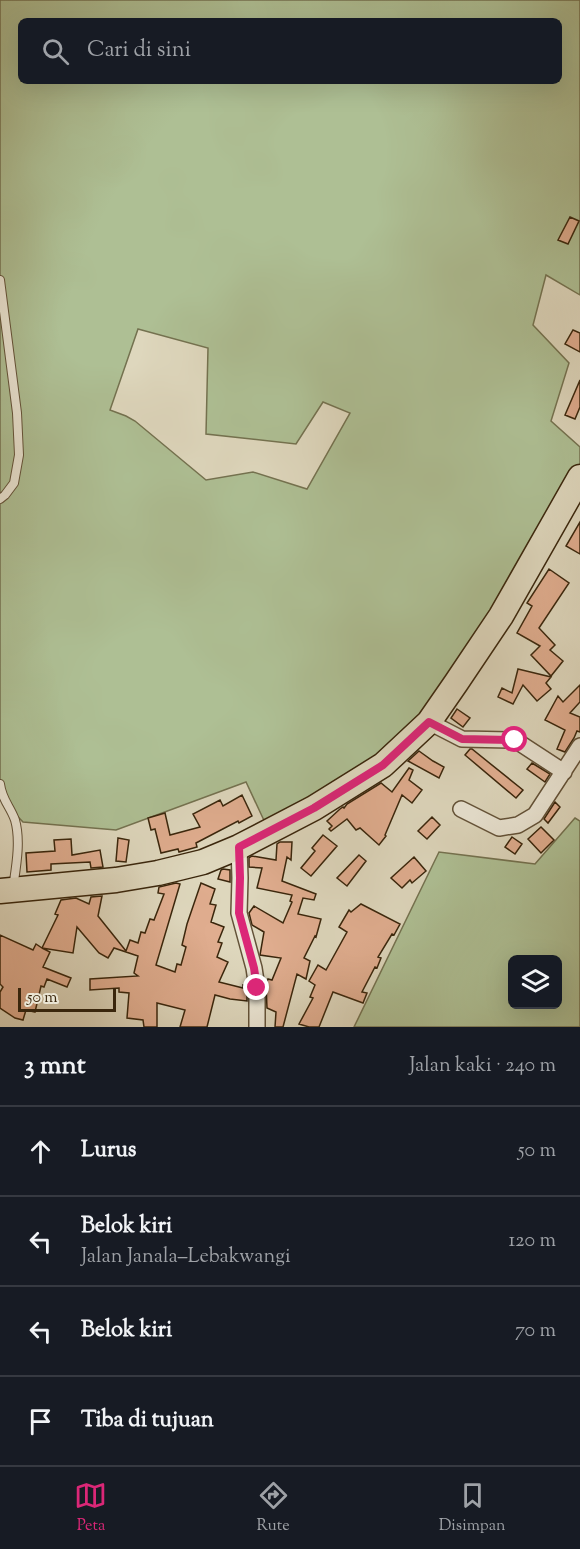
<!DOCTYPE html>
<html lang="id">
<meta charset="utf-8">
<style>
body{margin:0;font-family:"Sorts Mill Goudy",serif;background:#20242c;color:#f1f3f6}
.controls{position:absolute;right:18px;bottom:18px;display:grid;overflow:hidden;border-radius:9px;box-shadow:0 6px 24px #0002}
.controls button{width:54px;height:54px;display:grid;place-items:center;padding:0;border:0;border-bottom:2px solid #363941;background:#171b24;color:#f1f3f6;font:30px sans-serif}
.scale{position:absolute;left:18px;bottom:15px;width:98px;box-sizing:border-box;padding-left:6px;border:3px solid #3a260c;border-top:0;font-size:16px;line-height:21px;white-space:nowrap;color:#3a260c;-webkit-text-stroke:4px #eae5d4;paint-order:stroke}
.stop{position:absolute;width:18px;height:18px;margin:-14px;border:4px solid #db2777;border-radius:50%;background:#fff}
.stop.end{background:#db2777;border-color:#fff;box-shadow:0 2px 6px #0008}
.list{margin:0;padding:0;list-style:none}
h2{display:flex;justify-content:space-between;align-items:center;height:78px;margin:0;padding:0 24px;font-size:26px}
h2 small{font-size:20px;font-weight:400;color:#9ea1a6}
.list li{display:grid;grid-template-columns:39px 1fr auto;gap:18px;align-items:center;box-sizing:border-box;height:90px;padding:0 24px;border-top:2px solid #363941}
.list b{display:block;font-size:22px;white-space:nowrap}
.list p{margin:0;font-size:20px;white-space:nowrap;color:#9ea1a6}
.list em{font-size:20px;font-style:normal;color:#9ea1a6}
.icon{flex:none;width:33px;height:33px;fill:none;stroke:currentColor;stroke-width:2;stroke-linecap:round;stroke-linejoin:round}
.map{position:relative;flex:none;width:580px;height:1027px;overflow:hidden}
.search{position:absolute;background:#171b24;box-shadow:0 6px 24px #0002;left:18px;right:18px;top:18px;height:66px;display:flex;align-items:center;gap:15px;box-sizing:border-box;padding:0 21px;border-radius:9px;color:#9ea1a6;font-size:22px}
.sheet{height:438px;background:#171b24}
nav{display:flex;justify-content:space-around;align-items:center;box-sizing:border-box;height:84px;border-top:2px solid #363941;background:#171b24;font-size:16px;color:#9ea1a6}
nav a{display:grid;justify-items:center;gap:3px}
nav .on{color:#db2777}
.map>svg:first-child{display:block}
.green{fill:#aebf94;stroke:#747250;stroke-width:1.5;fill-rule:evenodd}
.building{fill:#e0ad8f;stroke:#3a260c;stroke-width:1.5}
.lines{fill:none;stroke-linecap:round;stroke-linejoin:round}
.lane-casing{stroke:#635238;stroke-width:10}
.street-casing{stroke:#635238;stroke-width:18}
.primary-casing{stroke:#3a260c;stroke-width:27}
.lane{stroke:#eae5d4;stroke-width:8}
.street{stroke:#eae5d4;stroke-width:15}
.primary{stroke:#ded7bd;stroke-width:24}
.route{stroke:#db2777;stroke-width:8}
</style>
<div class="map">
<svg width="580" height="1027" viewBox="0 0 580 1027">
<rect width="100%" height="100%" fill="#ded7bd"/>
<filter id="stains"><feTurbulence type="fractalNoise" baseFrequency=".00333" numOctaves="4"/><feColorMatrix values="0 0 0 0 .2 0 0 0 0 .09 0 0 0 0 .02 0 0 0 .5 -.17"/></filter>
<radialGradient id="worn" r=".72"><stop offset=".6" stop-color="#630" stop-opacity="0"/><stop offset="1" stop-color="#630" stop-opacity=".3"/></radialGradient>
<path class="green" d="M0 0H580V295L546 275 533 325 569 363 551 421 580 447V471L424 721 348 783 268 829 246 782 116 830 23 822 0 798ZM21 21H559V81H21ZM138 329 208 348 206 434 296 444 323 402 350 413 307 489 253 472 206 480 135 421 126 416 110 410Z
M575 818 580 821V1027H354L439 852 535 864ZM512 960H558V1005H512Z"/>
<path class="building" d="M570 217 579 221 568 244 558 240Z
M573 330 580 333V352L565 344Z
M580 380V407L575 419 565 415Z
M580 522V554L566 546Z
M549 569 569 583 539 628 555 645 550 650 563 661 551 676 531 655 540 646 517 633 532 606 527 603Z
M518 669 551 677 546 683 551 689 537 701 523 685 513 704 498 697 502 688 512 693Z
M580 685V702L570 713 580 717V732L577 731 574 738 565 752 557 749 565 730 545 720 558 696 563 702Z
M457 709 470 718 463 727 451 718Z
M470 749H472L523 790 516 798 465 755Z
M419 751 433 761 444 767 439 778 408 761Z
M532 763 550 774 545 782 527 769Z
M409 768 413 770 409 780 422 790 412 803 402 795 385 835 386 836 379 845 360 828 356 830 347 819 331 831 329 829 332 826 327 821 340 809 343 807 344 808 347 804 381 783 392 792Z
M242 795 252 816 239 823 238 821 196 843 197 847 179 852 178 849 161 853 155 829 151 830 148 818 165 813 170 835 200 827 193 814 220 800 223 806Z
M555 802 560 807 548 823 544 819Z
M432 817 440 825 427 839 418 831Z
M541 827 554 840 541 853 528 839Z
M323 835 337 846 311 876 301 868 315 851 312 848Z
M512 837 522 844 515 854 505 847Z
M118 838 129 840 126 862 116 861Z
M71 839 72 855 100 850 103 867 91 868 90 862 51 864V870L27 872 26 853 55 851 54 840Z
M280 842H292L291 860 287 857 282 881 316 894 314 900 303 898 298 914 321 919 316 937 315 936 304 958 310 961 306 979 297 974 283 1027H275L276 1012 267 1008 266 985 268 979 272 980 281 958 260 955 264 932 252 925 249 913 254 906 283 923 292 902 290 901 292 895 257 888 262 868 249 867V858L252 856 276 860 277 844Z
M359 855 366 861 347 886 337 878Z
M414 857 426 871 412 883 410 880 402 888 391 878Z
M223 869 230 870V882L218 879 221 870Z
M176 883 180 884 156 965 175 972 177 964 181 965 186 947 182 945 187 924 201 883 215 889 210 904 216 905 211 922 224 927 218 942 222 943 217 957 228 962 219 982 243 988V985L247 986V1001L230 999 215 995 207 1027H180L185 1010 157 1003V1027H144L143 1020 127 1018 129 993 119 992V988L90 990V979L138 976 134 973 138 956 114 948 108 958 99 953 77 927 73 953 42 948 50 952 43 967 71 978 67 987 47 979 44 987 41 986 35 1012 26 1010 23 1020 15 1018 0 1008V992L3 987 0 984V935L33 950 36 944 42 948 58 915 55 914 61 900 76 898 89 904 91 897 102 896 98 916 126 951 130 940 138 943 141 932 145 933 150 919 154 920 164 894 158 893 159 887Z
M361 904 400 924 394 935 392 934 378 957 381 958 377 968 375 967 362 992 367 993 363 1003 333 992 319 1027H309L299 1024 313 998 310 997 315 985 309 981 318 965 326 970 347 932 339 927 349 910 351 912Z"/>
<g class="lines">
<g class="lane-casing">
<path id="lane" d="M0 280 17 413 19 455 14 483 5 495 0 499
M0 784C2 800 10 806 15 820 21 841 16 867 13 888"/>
</g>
<g class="street-casing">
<path id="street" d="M429 722 462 739 515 740 564 772
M461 809 499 828 518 825 535 815 580 746
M239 847 240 878 239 913 254 968 257 988V1027"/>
</g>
<g class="primary-casing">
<path id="primary" d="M0 891 116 880 158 873 203 862 239 847 314 808 383 765 429 722 456 683 501 616 580 477"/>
</g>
<use href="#lane" class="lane"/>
<use href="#street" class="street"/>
<use href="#primary" class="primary"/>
</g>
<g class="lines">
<path class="route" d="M257 988 254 968 239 913 240 878 239 847 314 808 383 765 429 722 462 739 515 740"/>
</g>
<rect width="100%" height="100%" filter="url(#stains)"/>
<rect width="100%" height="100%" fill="url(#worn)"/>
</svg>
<div class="controls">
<button><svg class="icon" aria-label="layers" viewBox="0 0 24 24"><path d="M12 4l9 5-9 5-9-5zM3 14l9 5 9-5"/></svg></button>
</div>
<div class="scale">50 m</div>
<div class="stop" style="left:515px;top:740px"></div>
<div class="stop end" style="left:257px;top:988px"></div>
<div class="search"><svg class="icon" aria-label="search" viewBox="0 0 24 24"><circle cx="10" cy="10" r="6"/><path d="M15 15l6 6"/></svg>Cari di sini</div>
</div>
<section class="sheet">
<h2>3 mnt<small>Jalan kaki · 240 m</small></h2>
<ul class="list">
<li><svg class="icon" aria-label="ahead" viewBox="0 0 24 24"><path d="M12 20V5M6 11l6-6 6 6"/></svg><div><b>Lurus</b></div><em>50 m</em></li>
<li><svg class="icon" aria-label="left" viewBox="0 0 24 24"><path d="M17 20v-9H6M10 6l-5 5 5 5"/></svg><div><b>Belok kiri</b><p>Jalan Janala–Lebakwangi</p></div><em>120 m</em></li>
<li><svg class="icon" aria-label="left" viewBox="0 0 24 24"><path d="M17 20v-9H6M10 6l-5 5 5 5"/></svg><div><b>Belok kiri</b></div><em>70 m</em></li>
<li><svg class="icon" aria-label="arrive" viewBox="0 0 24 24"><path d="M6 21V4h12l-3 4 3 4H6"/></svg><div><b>Tiba di tujuan</b></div></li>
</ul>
</section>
<nav>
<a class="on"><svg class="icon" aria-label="map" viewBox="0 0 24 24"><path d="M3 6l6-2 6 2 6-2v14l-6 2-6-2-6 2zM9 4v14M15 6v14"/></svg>Peta</a>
<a><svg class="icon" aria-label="directions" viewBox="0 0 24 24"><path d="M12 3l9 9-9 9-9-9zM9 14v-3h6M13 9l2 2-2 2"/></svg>Rute</a>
<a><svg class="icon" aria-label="saved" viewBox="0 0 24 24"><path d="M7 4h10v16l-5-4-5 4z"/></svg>Disimpan</a>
</nav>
